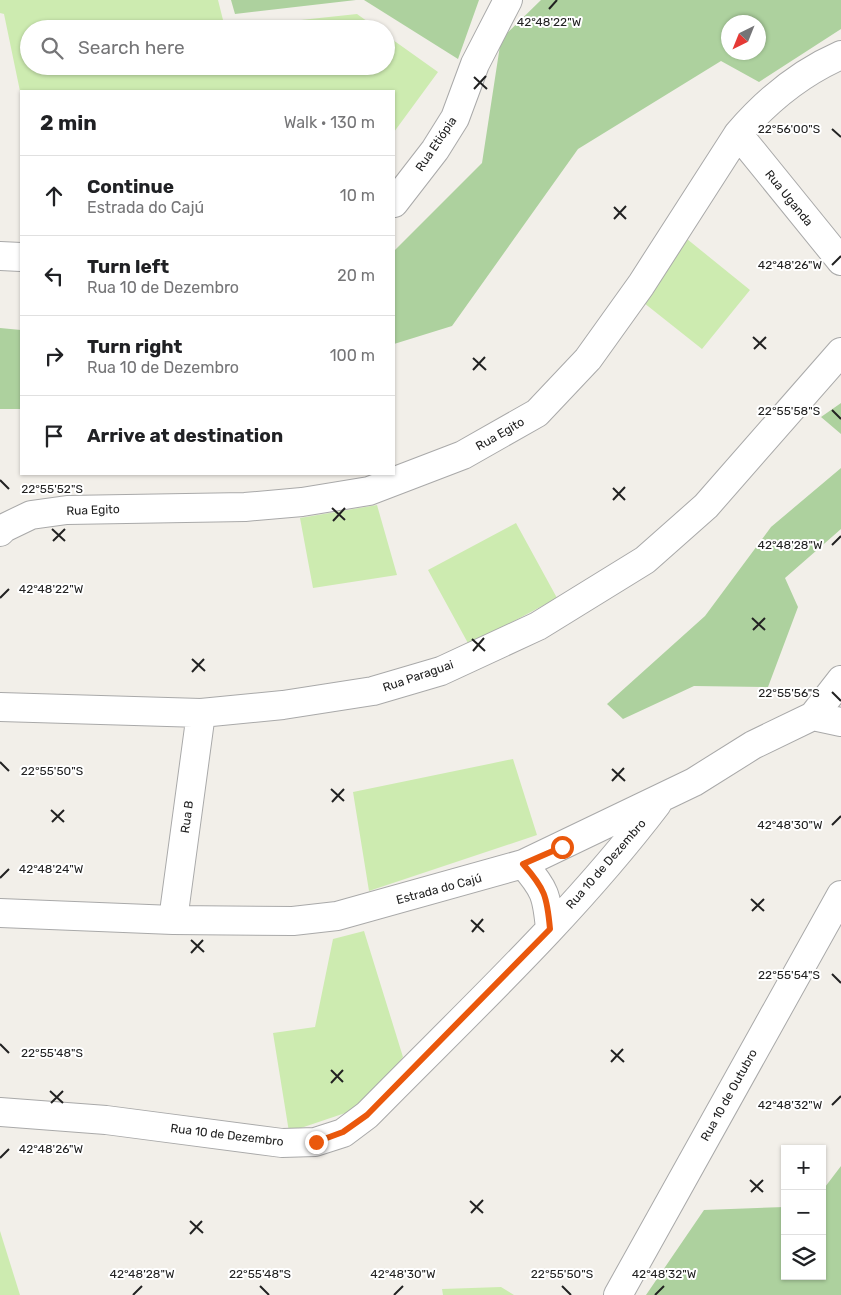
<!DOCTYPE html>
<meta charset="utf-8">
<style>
body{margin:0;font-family:Rubik,sans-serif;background:#f6f6f6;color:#202124}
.controls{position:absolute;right:15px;bottom:15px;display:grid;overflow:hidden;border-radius:0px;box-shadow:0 1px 4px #0004}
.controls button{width:45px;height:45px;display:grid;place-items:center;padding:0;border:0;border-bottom:1px solid #e0e0e0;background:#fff;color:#202124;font:25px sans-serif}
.compass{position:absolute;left:721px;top:15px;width:45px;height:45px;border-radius:50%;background:#fff;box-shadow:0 1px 4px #0004;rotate:223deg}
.stop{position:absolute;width:15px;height:15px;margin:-11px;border:4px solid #ea580c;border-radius:50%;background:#fff}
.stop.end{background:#ea580c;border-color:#fff;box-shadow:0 1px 5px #0008}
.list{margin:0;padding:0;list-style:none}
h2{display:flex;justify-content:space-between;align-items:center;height:65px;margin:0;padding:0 20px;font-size:21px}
h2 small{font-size:16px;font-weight:400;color:#757577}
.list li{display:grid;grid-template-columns:32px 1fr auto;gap:15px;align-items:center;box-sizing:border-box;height:80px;padding:0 20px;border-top:1px solid #e0e0e0}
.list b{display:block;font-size:19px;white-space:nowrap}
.list p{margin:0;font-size:16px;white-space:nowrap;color:#757577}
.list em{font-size:16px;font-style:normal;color:#757577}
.icon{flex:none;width:28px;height:28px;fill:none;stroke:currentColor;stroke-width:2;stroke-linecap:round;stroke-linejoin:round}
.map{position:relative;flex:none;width:841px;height:1295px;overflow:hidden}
.search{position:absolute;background:#fff;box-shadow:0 1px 4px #0004;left:20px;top:20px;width:375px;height:55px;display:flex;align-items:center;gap:12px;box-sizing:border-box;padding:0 18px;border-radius:28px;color:#757577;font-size:19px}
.panel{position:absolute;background:#fff;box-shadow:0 1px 4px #0004;left:20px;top:90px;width:375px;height:385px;border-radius:0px}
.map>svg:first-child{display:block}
.grass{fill:#cdebb0}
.forest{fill:#add19e;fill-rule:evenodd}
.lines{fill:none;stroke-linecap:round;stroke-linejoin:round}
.minor-casing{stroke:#a9a9a9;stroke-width:30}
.minor{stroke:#fff;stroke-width:28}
.route{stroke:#ea580c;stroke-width:6}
.ticks{fill:none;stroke:#222;stroke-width:2}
.labels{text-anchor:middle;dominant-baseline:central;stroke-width:4;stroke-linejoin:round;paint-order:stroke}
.street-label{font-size:12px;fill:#222;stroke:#fff}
.ticks-label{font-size:12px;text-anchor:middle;fill:#222;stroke:#fff;stroke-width:4;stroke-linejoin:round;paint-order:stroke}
</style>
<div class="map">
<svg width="841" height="1295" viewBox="0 0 841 1295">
<rect width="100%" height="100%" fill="#f2efe9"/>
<path class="grass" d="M0 0H218L225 28 357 14 378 29H29V66H386V35L438 72 394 132V91H21V96L4 14 0 13Z
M687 239 750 290 702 349 639 299Z
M377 505 397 575 313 588 300 518Z
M516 523 557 598 469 645 428 570Z
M513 759 537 835 369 891 353 792Z
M364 931 403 1057 363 1107 289 1132 273 1033 315 1027 333 939Z
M0 1231 20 1295H0Z
M501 1287 514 1295H443L442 1289Z"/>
<path class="forest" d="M231 0H356L235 14Z
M364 0H479L458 59Z
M541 0H841V29L759 82 721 61 578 149 452 326 394 344V251L482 163 501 39ZM728 22H758V52H728Z
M0 328 21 330V409H0Z
M841 403V434L821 417Z
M841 468V529L785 578 798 607 768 687 694 686 623 719 607 704 705 616 771 527Z
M841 1166V1295H646L704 1210 785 1207V1276H822V1191Z"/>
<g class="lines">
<g class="minor-casing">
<path id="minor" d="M738 134 841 261
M394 203 435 150 455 118 475 64 508 0
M0 256 21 257
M0 532 4 528 31 515 67 510 245 507 302 502 369 491 463 455 537 413 588 359 641 285 738 134C767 100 800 73 841 55
M0 707 201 713 283 705 373 691 441 671 538 626 645 560 706 506 841 352
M813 716 841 680
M523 864C545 889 547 896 550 929
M0 913 173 920 293 921 337 916 523 864 694 782 753 745 813 716 841 722
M173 920 201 713
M0 1112 106 1120 282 1143 315 1142 343 1133 367 1115C466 1014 571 917 657 804
M618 1295 841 895"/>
</g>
<use href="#minor" class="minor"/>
</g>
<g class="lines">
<path class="route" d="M316 1142 343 1132 367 1115 550 929C547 896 545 889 523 864L562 847"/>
</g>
<path class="ticks" d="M549 9 557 0M474 77 487 89M474 89 486 76M832 129 841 137M614 207 626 219M614 219 626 206M832 265 841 256M753 337 766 349M754 349 766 337M473 358 486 370M473 370 485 357M832 410 841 419M0 480 9 489M613 488 625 500M613 500 625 487M332 508 345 520M333 521 345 508M52 529 65 541M53 541 65 529M832 545 841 536M0 598 9 589M752 618 765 630M753 630 765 618M472 639 485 651M473 651 484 638M192 659 205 671M192 672 204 659M832 692 841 701M0 762 9 771M612 769 625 781M612 781 624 768M331 789 344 801M332 802 344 789M51 810 64 822M52 822 64 810M832 825 841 816M0 878 9 869M751 899 764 911M752 911 764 899M471 920 484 932M472 932 483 919M191 940 204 952M191 953 203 940M832 974 841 983M0 1044 9 1053M611 1050 624 1062M611 1062 623 1049M331 1070 343 1082M331 1083 343 1070M50 1091 63 1103M51 1103 63 1091M832 1105 841 1096M0 1158 9 1149M750 1180 763 1192M751 1192 763 1180M470 1201 483 1213M471 1213 483 1200M190 1221 203 1233M190 1234 202 1221M260 1286 269 1295M562 1286 571 1295M133 1295 142 1286M394 1295 403 1286M655 1295 664 1286"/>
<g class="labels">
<g class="street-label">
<text transform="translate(436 144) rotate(-56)">Rua Etiópia</text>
<text transform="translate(789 198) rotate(51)">Rua Uganda</text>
<text transform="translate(500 434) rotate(-30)">Rua Egito</text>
<text transform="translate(93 510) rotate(-2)">Rua Egito</text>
<text transform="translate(418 676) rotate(-19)">Rua Paraguai</text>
<text transform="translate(187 817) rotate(-82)">Rua B</text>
<text transform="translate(606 864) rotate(-49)">Rua 10 de Dezembro</text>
<text transform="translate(439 889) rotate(-15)">Estrada do Cajú</text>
<text transform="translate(729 1095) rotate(-61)">Rua 10 de Outubro</text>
<text transform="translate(227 1135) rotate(7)">Rua 10 de Dezembro</text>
</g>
</g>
<g class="ticks-label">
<text x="549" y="26">42°48'22"W</text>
<text x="789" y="133">22°56'00"S</text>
<text x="790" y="269">42°48'26"W</text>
<text x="789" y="415">22°55'58"S</text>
<text x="52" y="493">22°55'52"S</text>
<text x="790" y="549">42°48'28"W</text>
<text x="51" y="593">42°48'22"W</text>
<text x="789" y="697">22°55'56"S</text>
<text x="52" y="775">22°55'50"S</text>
<text x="790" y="829">42°48'30"W</text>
<text x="51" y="873">42°48'24"W</text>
<text x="789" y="979">22°55'54"S</text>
<text x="52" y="1057">22°55'48"S</text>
<text x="790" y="1109">42°48'32"W</text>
<text x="51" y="1153">42°48'26"W</text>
<text x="142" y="1278">42°48'28"W</text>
<text x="403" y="1278">42°48'30"W</text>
<text x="664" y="1278">42°48'32"W</text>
<text x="260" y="1278">22°55'48"S</text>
<text x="562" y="1278">22°55'50"S</text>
</g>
</svg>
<div class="controls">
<button>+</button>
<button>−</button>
<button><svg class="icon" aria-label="layers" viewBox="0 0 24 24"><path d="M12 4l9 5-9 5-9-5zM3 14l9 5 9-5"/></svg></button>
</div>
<svg class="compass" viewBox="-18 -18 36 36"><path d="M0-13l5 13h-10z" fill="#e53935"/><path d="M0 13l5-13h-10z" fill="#757577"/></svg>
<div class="stop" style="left:562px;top:847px"></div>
<div class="stop end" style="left:316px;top:1142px"></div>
<div class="search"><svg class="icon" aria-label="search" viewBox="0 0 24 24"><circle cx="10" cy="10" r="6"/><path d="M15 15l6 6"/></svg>Search here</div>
<section class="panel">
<h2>2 min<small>Walk · 130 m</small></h2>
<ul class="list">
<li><svg class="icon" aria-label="ahead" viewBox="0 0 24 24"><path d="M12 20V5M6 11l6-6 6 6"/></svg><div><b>Continue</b><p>Estrada do Cajú</p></div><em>10 m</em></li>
<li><svg class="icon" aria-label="left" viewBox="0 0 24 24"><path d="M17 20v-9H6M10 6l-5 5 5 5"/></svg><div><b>Turn left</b><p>Rua 10 de Dezembro</p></div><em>20 m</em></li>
<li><svg class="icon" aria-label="right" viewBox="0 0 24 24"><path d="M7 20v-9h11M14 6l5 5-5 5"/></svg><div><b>Turn right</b><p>Rua 10 de Dezembro</p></div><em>100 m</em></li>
<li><svg class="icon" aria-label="arrive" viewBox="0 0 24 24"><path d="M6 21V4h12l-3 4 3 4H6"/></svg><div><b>Arrive at destination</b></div></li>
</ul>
</section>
</div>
